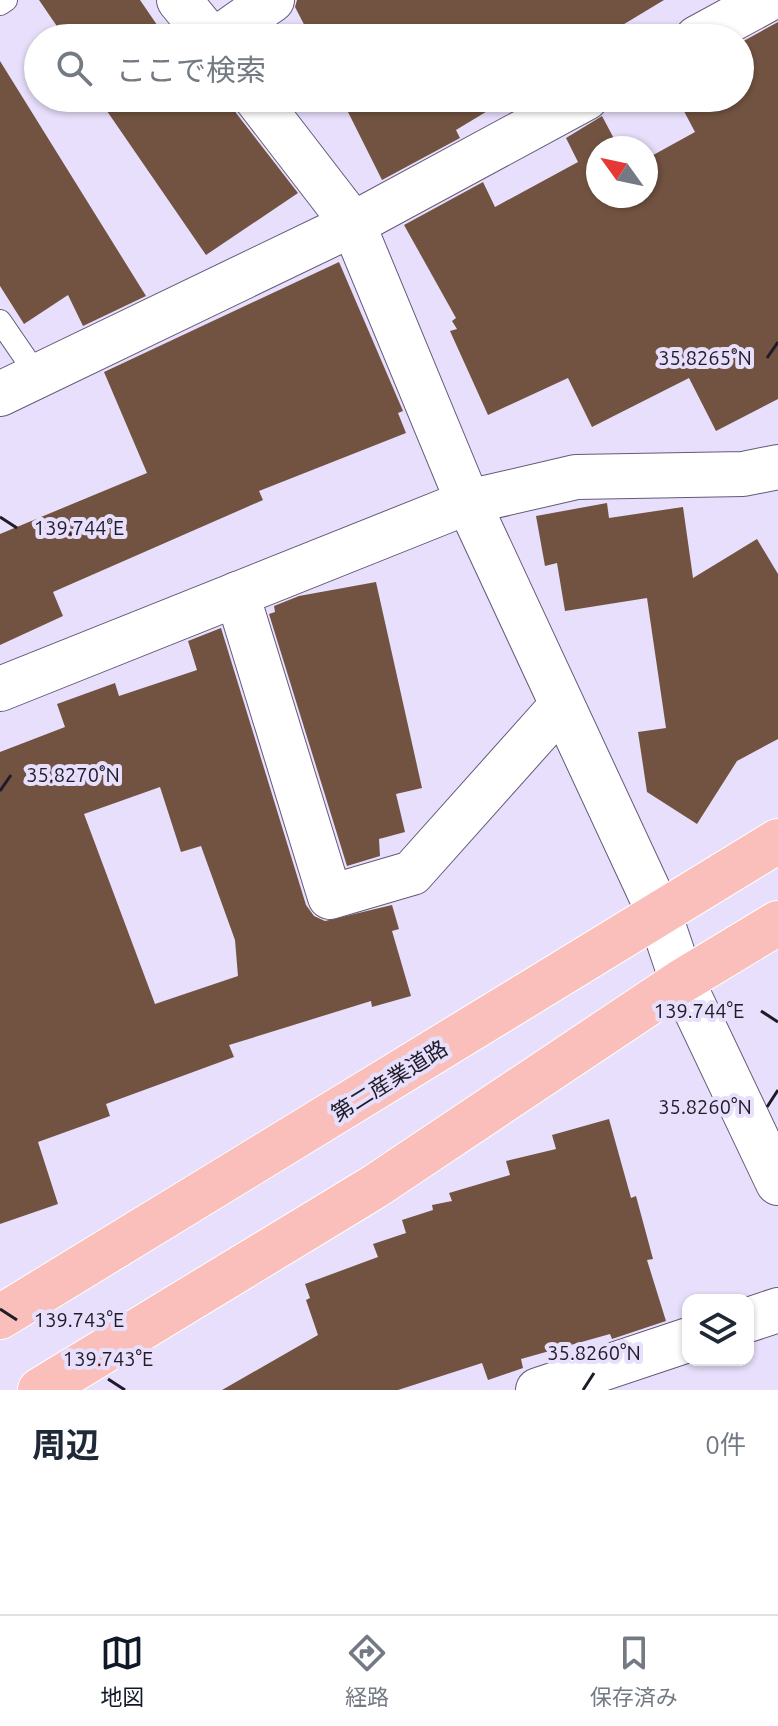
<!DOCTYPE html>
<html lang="ja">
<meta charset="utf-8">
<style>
body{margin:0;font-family:Ubuntu,"Noto Sans JP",sans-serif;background:#f2f2f3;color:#1f2937}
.controls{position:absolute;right:24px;bottom:24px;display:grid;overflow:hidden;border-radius:16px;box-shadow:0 2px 6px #0004}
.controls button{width:72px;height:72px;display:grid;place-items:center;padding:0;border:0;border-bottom:2px solid #e0e1e3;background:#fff;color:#1f2937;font:40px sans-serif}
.compass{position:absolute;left:586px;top:136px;width:72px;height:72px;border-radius:50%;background:#fff;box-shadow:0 2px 6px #0004;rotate:303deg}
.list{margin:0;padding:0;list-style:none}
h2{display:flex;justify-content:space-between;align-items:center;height:104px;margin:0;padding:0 32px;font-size:34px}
h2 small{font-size:26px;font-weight:400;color:#747a83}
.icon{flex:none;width:44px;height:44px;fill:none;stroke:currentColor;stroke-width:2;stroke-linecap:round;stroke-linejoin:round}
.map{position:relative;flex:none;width:778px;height:1390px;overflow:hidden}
.search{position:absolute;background:#fff;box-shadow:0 2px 6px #0004;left:24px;right:24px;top:24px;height:88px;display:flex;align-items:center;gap:20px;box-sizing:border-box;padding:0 28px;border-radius:44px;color:#747a83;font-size:30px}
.sheet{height:224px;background:#fff}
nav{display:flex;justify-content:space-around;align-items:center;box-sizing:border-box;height:112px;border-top:2px solid #e0e1e3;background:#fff;font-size:22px;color:#747a83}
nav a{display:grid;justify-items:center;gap:4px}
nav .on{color:#111827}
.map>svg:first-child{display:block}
.building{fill:#725341;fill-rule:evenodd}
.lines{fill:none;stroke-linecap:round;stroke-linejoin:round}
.service-casing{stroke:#635a78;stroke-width:24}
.minor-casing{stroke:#635a78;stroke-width:46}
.tertiary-casing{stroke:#635a78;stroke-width:46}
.primary-casing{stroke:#fff;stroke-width:46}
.service{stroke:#fff;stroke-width:22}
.minor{stroke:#fff;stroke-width:44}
.tertiary{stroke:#fff;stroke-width:44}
.primary{stroke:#fabfba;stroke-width:44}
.ticks{fill:none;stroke:#1f1b27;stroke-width:3}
.labels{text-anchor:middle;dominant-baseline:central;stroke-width:8;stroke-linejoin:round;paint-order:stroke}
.street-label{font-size:22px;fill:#1f1b27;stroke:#e7dffb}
.ticks-label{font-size:20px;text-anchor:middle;fill:#1f1b27;stroke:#e7dffb;stroke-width:8;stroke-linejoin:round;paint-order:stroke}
</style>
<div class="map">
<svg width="778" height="1390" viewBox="0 0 778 1390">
<rect width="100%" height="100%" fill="#e7dffb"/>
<path class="building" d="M39 0H140L166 38H65Z
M297 0H664L601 38H311L295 7Z
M778 22V399L716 431 689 378 592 427 568 378 488 415 450 331 457 329 452 321 456 318 404 225 483 182 495 207 578 162 566 138 602 116 619 148H598V196H646V159L695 132 677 98H740V43Z
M0 61 146 296 83 326 68 295 24 324 0 286Z
M98 98H232L236 113 298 193 206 255Z
M341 98H509L456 130 460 138 382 180Z
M339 262 403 411 398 413 406 433 259 491 263 500 53 592 63 616 0 645V534L147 473 104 372Z
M607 503 609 518 683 507 693 578 757 539 778 574V739L737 761 697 824 647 792 638 732 666 728 647 598 565 611 557 563 545 566 536 516Z
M376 582 422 788 396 794 405 832 379 839 380 856 347 866 269 614 275 612 274 606 299 596Z
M221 628 306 905 314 916 325 921 392 905 399 929 392 931 411 996 372 1007 371 1001 229 1045 234 1057 106 1104 110 1116 38 1142 58 1204 0 1224V752L65 727 57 704 115 683 119 696 197 670 188 641ZM160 787 181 852 201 846 235 940 238 976 155 1004 84 814Z
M609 1119 631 1198 636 1196 653 1259 647 1260 666 1321 612 1339 610 1334 521 1359 523 1368 488 1380 482 1363 398 1390H222L318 1335 306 1300 310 1298 305 1284 378 1257 373 1244 406 1233 402 1220 433 1210 432 1205 452 1201 449 1193 510 1175 506 1161 556 1149 552 1135Z"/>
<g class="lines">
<g class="service-casing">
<path id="service" d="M0 4 6 0
M0 321 37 375"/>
</g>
<g class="minor-casing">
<path id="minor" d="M179 0 210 38
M218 38 272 0
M697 38 767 0
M256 98 353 224 468 502 659 913
M0 394 353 224 586 98
M237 594 330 897 412 873 562 705
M748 1320 778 1310
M538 1390 688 1340"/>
</g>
<g class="tertiary-casing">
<path id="tertiary" d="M0 689 468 502 576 477 743 474 778 467
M659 913 682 981 778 1183"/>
</g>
<g class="primary-casing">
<path id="primary" d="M0 1317 778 841
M40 1390 374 1187 682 981 778 923"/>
</g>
<use href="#service" class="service"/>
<use href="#minor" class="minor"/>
<use href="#tertiary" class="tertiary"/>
<use href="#primary" class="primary"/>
</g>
<path class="ticks" d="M767 358 778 342M0 517 17 528M0 791 11 775M761 1011 778 1022M767 1107 778 1090M0 1309 17 1320M108 1379 125 1390M583 1390 594 1373"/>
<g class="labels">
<g class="street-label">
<text transform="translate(389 1080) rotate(-32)">第二産業道路</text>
</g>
</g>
<g class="ticks-label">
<text x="705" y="365">35.8265°N</text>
<text x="79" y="535">139.744°E</text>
<text x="73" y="782">35.8270°N</text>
<text x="699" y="1018">139.744°E</text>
<text x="705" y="1114">35.8260°N</text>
<text x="79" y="1327">139.743°E</text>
<text x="594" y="1360">35.8260°N</text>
<text x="108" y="1366">139.743°E</text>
</g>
</svg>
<div class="controls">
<button><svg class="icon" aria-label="layers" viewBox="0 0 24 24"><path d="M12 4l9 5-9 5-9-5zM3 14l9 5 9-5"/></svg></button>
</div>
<svg class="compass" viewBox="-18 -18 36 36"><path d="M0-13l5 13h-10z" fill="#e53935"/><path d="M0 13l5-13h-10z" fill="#747a83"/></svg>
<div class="search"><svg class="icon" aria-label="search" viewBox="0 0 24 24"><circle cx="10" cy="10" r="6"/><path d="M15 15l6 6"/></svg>ここで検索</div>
</div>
<section class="sheet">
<h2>周辺<small>0件</small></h2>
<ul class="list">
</ul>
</section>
<nav>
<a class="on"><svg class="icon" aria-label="map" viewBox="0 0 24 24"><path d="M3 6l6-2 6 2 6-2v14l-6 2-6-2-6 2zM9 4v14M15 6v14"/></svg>地図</a>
<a><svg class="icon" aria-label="directions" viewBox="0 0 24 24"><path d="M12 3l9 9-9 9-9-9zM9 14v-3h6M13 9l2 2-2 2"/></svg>経路</a>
<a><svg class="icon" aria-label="saved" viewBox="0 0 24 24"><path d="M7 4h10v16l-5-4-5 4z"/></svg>保存済み</a>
</nav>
